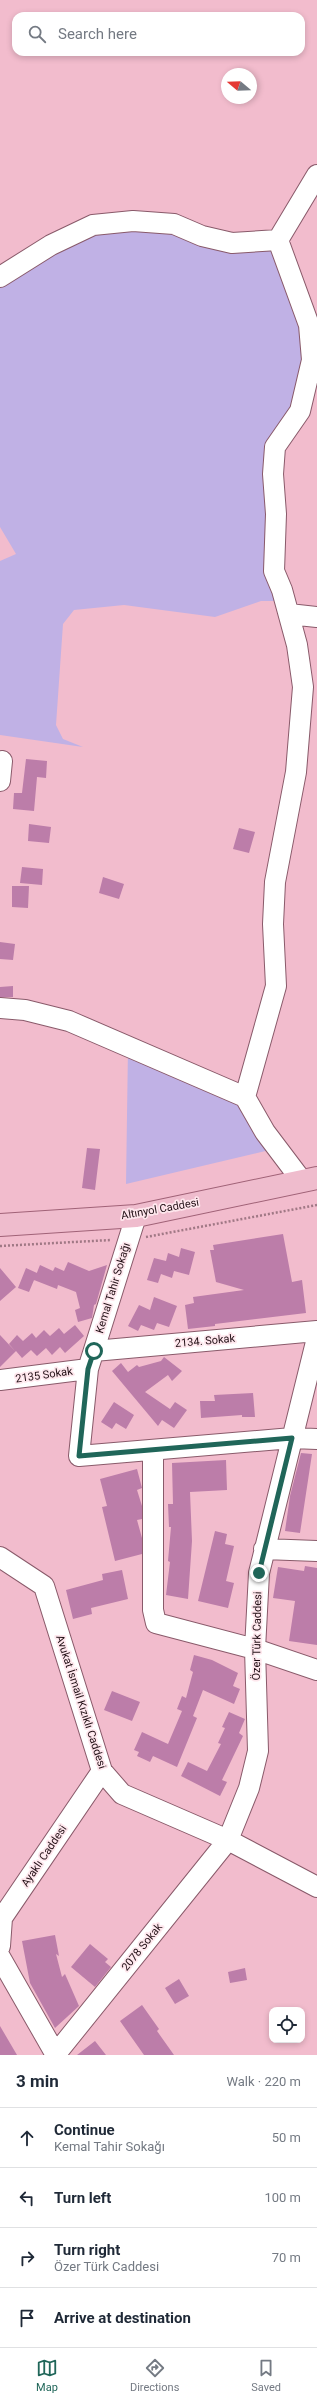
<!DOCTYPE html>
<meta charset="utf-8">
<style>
body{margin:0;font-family:Roboto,sans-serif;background:#f2f2f3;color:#1f2937}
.controls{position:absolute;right:12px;bottom:12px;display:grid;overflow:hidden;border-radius:8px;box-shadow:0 2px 6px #0003}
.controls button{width:36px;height:36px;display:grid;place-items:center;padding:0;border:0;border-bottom:1px solid #e0e1e3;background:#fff;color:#1f2937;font:20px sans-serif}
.compass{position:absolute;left:221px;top:68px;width:36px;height:36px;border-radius:50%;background:#fff;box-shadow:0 2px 6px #0003;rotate:289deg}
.stop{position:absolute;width:12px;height:12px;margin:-9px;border:3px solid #206659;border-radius:50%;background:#fff}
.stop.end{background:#206659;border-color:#fff;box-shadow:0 1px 4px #0008}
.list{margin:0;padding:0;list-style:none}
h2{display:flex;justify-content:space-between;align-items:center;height:52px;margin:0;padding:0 16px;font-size:17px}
h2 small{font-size:13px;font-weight:400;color:#747a83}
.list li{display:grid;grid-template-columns:26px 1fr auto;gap:12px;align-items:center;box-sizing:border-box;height:60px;padding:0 16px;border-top:1px solid #e0e1e3}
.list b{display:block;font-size:15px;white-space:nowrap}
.list p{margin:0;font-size:13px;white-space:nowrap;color:#747a83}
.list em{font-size:13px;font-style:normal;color:#747a83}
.icon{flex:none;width:22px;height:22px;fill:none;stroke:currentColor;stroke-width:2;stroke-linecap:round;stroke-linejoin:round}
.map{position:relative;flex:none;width:317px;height:2055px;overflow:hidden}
.search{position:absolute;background:#fff;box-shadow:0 2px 6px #0003;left:12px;right:12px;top:12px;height:44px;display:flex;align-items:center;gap:10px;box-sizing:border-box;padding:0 14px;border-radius:12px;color:#747a83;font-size:15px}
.sheet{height:292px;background:#fff}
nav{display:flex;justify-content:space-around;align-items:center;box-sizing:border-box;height:56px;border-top:1px solid #e0e1e3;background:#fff;font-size:11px;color:#747a83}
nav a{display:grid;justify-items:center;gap:2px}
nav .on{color:#206659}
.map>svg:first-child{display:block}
.green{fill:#c0b1e5}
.building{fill:#bc7da9}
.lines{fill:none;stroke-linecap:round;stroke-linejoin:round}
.minor-casing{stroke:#895a6a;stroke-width:22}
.major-casing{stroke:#a06277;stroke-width:24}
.path{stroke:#a07885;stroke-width:2.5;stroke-dasharray:2 2;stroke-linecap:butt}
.minor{stroke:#fff;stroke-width:20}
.major{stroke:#efbccd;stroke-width:22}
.route{stroke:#206659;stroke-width:5}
.labels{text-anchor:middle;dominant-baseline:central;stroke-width:3.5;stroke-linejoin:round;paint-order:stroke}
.street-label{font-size:11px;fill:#210f15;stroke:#fee7ed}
</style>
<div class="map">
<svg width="317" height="2055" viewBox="0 0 317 2055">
<rect width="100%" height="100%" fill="#f2bccd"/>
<path class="green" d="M93 225 278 240 312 360 275 447 285 601H261L215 617 124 605 74 610 63 624 56 725 63 739 83 747 0 735V561L16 554 0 527V277Z
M128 1047 245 1097 278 1148 126 1184Z"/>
<path class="building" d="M26 759 47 761 46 778 37 777 34 811 13 809 14 793H22Z
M29 824 51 827 49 843 28 841Z
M239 828 255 832 249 853 233 849Z
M22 867 43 869 42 885 20 883Z
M103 877 124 884 119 899 99 893Z
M12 886H29L28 908 12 907Z
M0 942 15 944 13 960 0 959Z
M13 986V997H0V987Z
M87 1148 100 1149 95 1190 82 1188Z
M283 1234 292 1282 302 1280 306 1313 215 1324V1326L188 1329 185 1305 194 1303 193 1297 244 1290 216 1282 210 1250H214L213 1245Z
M181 1248 195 1252 189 1275 174 1271 172 1278 161 1274 158 1283 147 1280 154 1258 166 1261 168 1253 179 1257Z
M68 1262 89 1271 107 1265 96 1304 94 1305 92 1318 78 1322 75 1310 80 1308 76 1292 58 1285 57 1289 34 1280 40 1265 53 1271 55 1267 64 1271Z
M0 1268 16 1287 0 1301Z
M26 1268 37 1273 29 1292 18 1288Z
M154 1297 177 1306 169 1327 157 1323 154 1330 141 1325 138 1331 128 1326 139 1305 150 1310Z
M75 1325 84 1336 65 1353 60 1347 52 1355 46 1348 37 1356 31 1350 22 1358 16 1351 0 1367V1335L15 1351 9 1344 17 1335 23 1341 32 1333 36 1338 44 1330 50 1336 59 1328 64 1334Z
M164 1357 182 1371 172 1381 168 1375 145 1392 170 1409 175 1402 187 1410 174 1428 162 1420 158 1426 112 1371 121 1363 128 1372 137 1365 139 1367 161 1361Z
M253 1393 255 1417H242V1415L201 1418 200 1401H215L214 1395Z
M114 1402 134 1415 126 1429 116 1423 112 1429 101 1422Z
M301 1453 312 1454 300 1533 285 1531 290 1496Z
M226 1460 227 1490 190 1492 192 1541 188 1599 166 1595 170 1562 168 1561 171 1527H169L168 1504H173L172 1463Z
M137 1469 142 1488 137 1490 142 1506V1519L137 1520 142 1538V1554L115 1561 102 1507 107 1506 100 1479Z
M215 1531 227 1534 225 1544 234 1546 226 1581 234 1583 228 1608 198 1601Z
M305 1566 317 1568V1645L289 1641 295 1601 273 1598 278 1567 304 1571Z
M122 1570 128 1599 91 1608 92 1614 73 1619 66 1590 103 1580 102 1574Z
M194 1655 212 1660 238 1673 233 1686 240 1689 234 1704 203 1690 193 1716 197 1718 177 1767 153 1756 150 1762 137 1756 139 1752 134 1750 142 1732 168 1744 182 1711 177 1709 182 1696 186 1698 193 1672 190 1670Z
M112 1691 140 1702 132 1721 104 1710Z
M229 1712 245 1719 239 1733 243 1736 222 1780 227 1782 220 1796 181 1776 188 1762 207 1771 221 1744 218 1743 225 1728 222 1727Z
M55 1935 59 1956 56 1954 62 1977 65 1974 79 2006 55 2028 30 1983 22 1941Z
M90 1944 108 1959 105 1962 111 1967 95 1987 71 1967Z
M245 1968 247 1980 230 1983 228 1972Z
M179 1979 189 1996 175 2004 165 1988Z
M142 2005 159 2029 157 2031 174 2055H144L120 2021Z
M0 2026 17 2055H0Z
M95 2041 106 2055H77Z"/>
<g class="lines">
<g class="minor-casing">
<path id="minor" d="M278 240 309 325 312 360 300 411 275 447 273 474 276 514 274 571 282 590 297 645 303 687 296 772 275 882 273 924 276 986 245 1097 265 1132 302 1181
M0 277 51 245 93 225 133 221 174 224 202 236 232 243 278 240 317 175
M289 614 317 617
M0 781 2 761
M0 1008 25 1010 69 1021 245 1097
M136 1216 88 1369 79 1456 292 1438 317 1439
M94 1351 317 1331
M0 1380 88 1369
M153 1450V1610L156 1623 255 1649 317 1670
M264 1549 317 1551
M0 1557 44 1586 102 1771 122 1794 228 1840 317 1887
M0 1946 2 1918 102 1771
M0 1957 56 2055
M55 2055 228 1840 249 1788 258 1751 255 1649 259 1573 317 1338"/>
</g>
<g class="major-casing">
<path id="major" d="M0 1225 136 1216 317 1178"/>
</g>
<path class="path" d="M146 1237 317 1205
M0 1246 111 1240"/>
<use href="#minor" class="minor"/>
<use href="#major" class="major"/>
</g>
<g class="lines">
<path class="route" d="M94 1351 88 1369 79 1456 292 1438 259 1573"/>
</g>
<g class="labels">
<g class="street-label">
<text transform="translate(160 1209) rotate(-10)">Altınyol Caddesi</text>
<text transform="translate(113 1288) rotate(-73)">Kemal Tahir Sokağı</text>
<text transform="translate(205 1341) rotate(-5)">2134. Sokak</text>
<text transform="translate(44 1375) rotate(-8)">2135 Sokak</text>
<text transform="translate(257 1636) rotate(-89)">Özer Türk Caddesi</text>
<text transform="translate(81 1702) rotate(72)">Avukat İsmail Kızıklı Caddesi</text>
<text transform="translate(44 1856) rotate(-56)">Ayaklı Caddesi</text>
<text transform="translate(142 1947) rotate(-51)">2078 Sokak</text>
</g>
</g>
</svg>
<div class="controls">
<button><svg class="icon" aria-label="locate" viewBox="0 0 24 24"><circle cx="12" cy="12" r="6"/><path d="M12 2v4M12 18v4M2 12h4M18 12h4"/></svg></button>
</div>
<svg class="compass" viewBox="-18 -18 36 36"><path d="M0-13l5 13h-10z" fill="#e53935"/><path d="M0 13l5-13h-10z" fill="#747a83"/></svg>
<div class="stop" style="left:94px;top:1351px"></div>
<div class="stop end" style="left:259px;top:1573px"></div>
<div class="search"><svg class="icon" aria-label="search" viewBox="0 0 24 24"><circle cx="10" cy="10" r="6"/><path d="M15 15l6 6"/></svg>Search here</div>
</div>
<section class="sheet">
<h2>3 min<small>Walk · 220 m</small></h2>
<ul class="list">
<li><svg class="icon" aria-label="ahead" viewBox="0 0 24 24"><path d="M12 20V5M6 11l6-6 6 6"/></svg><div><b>Continue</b><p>Kemal Tahir Sokağı</p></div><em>50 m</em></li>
<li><svg class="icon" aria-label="left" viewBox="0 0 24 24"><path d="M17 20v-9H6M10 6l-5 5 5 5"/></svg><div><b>Turn left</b></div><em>100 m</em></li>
<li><svg class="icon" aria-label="right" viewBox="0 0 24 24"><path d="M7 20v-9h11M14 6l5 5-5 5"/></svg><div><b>Turn right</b><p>Özer Türk Caddesi</p></div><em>70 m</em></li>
<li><svg class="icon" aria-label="arrive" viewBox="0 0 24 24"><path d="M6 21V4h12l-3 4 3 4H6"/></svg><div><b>Arrive at destination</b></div></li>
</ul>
</section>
<nav>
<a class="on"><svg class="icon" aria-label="map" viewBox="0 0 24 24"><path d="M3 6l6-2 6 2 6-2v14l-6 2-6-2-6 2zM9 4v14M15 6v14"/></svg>Map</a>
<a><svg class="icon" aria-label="directions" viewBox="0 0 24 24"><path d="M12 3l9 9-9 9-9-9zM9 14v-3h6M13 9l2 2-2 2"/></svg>Directions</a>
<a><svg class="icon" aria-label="saved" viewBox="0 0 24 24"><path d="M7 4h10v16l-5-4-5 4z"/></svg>Saved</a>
</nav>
